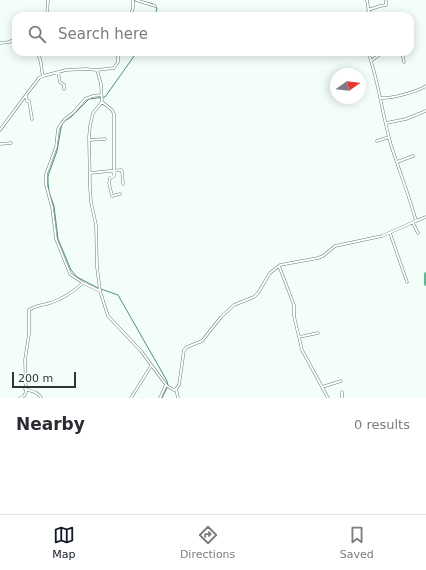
<!DOCTYPE html>
<style>
body{margin:0;font-family:"DejaVu Sans",sans-serif;background:#f2f2f3;color:#2b2b33}
.compass{position:absolute;left:330px;top:68px;width:36px;height:36px;border-radius:50%;background:#fff;box-shadow:0 2px 10px #0003;rotate:75deg}
.scale{position:absolute;left:12px;bottom:10px;width:64px;box-sizing:border-box;padding-left:4px;border:2px solid #2e3833;border-top:0;font-size:11px;line-height:14px;white-space:nowrap;color:#2e3833;-webkit-text-stroke:3px #f4fef9;paint-order:stroke}
.list{margin:0;padding:0;list-style:none}
h2{display:flex;justify-content:space-between;align-items:center;height:52px;margin:0;padding:0 16px;font-size:17px}
h2 small{font-size:13px;font-weight:400;color:#7c7c81}
.icon{flex:none;width:22px;height:22px;fill:none;stroke:currentColor;stroke-width:2;stroke-linecap:round;stroke-linejoin:round}
.map{position:relative;flex:none;width:426px;height:398px;overflow:hidden}
.search{position:absolute;background:#fff;box-shadow:0 2px 10px #0003;left:12px;right:12px;top:12px;height:44px;display:flex;align-items:center;gap:10px;box-sizing:border-box;padding:0 14px;border-radius:12px;color:#7c7c81;font-size:15px}
.sheet{height:116px;background:#fff}
nav{display:flex;justify-content:space-around;align-items:center;box-sizing:border-box;height:56px;border-top:1px solid #e1e1e2;background:#fff;font-size:11px;color:#7c7c81}
nav a{display:grid;justify-items:center;gap:2px}
nav .on{color:#111827}
.map>svg:first-child{display:block}
.lines{fill:none;stroke-linecap:round;stroke-linejoin:round}
.stream{stroke:#509178;stroke-width:1}
.river{stroke:#5eb795;stroke-width:4}
.minor-casing{stroke:#687f75;stroke-width:3}
.minor{stroke:#fff;stroke-width:2}
</style>
<div class="map">
<svg width="426" height="398" viewBox="0 0 426 398">
<rect width="100%" height="100%" fill="#f4fef9"/>
<g class="lines">
<path class="stream" d="M144 2 153 4 157 8 155 16
M98 288 77 277 71 270 58 239 54 206 49 192 48 182V176L57 151 61 128 63 122 71 117 89 99 105 97 137 52
M101 289 118 295 167 381 168 385
M162 398 167 388"/>
<path class="river" d="M426 274V284"/>
<g class="minor-casing">
<path id="minor" d="M136 0 155 6
M368 10 380 6 386 5V1
M369 12 372 16
M47 16 48 0
M130 16 133 8V0
M366 16 369 12 367 0
M0 43 9 42 16 39
M36 52C43 59 40 67 43 76
M401 52 403 57 404 62
M371 61 383 52
M97 70 101 84 102 102 93 113 90 126 89 137 90 187 91 202 96 225 97 267 100 291 108 316 141 351 167 386 174 390 176 389 179 385 184 350 187 347 202 341 221 317 234 305 254 297 258 293 270 273 280 265 318 258 323 256 335 246 382 236 416 221C409 195 399 170 391 145 382 114 379 82 368 52
M58 72 60 82 64 85V89
M26 95 27 101H29L32 119
M380 98C391 99 416 92 426 86
M102 102 112 110 114 114V176L110 178 109 183 112 196 120 194
M386 123 406 119 426 111
M0 130 26 95 39 78 43 76 66 70 86 69 97 70 114 68 118 62V52
M89 140 105 139
M377 141 389 137
M0 144 11 143
M397 162 413 156
M90 173 121 170 122 171 123 184
M416 221 426 217
M413 223 418 233
M390 233 407 282
M279 266 294 305V316L302 350 328 398
M83 283 70 274 56 239 52 207 46 185V174L56 147 58 129 61 124 65 119 73 113 85 99 93 96 101 95
M299 337 318 333
M322 387 341 381
M25 389C31 391 39 392 41 398
M176 389 178 398
M342 392V398
M20 398 24 396 26 392 25 360 29 334V310C34 306 43 305 50 303 63 299 73 292 83 283L100 291
M131 398 151 366
M160 398 166 385"/>
</g>
<use href="#minor" class="minor"/>
</g>
</svg>
<svg class="compass" viewBox="-18 -18 36 36"><path d="M0-13l5 13h-10z" fill="#e53935"/><path d="M0 13l5-13h-10z" fill="#7c7c81"/></svg>
<div class="scale">200 m</div>
<div class="search"><svg class="icon" aria-label="search" viewBox="0 0 24 24"><circle cx="10" cy="10" r="6"/><path d="M15 15l6 6"/></svg>Search here</div>
</div>
<section class="sheet">
<h2>Nearby<small>0 results</small></h2>
<ul class="list">
</ul>
</section>
<nav>
<a class="on"><svg class="icon" aria-label="map" viewBox="0 0 24 24"><path d="M3 6l6-2 6 2 6-2v14l-6 2-6-2-6 2zM9 4v14M15 6v14"/></svg>Map</a>
<a><svg class="icon" aria-label="directions" viewBox="0 0 24 24"><path d="M12 3l9 9-9 9-9-9zM9 14v-3h6M13 9l2 2-2 2"/></svg>Directions</a>
<a><svg class="icon" aria-label="saved" viewBox="0 0 24 24"><path d="M7 4h10v16l-5-4-5 4z"/></svg>Saved</a>
</nav>
